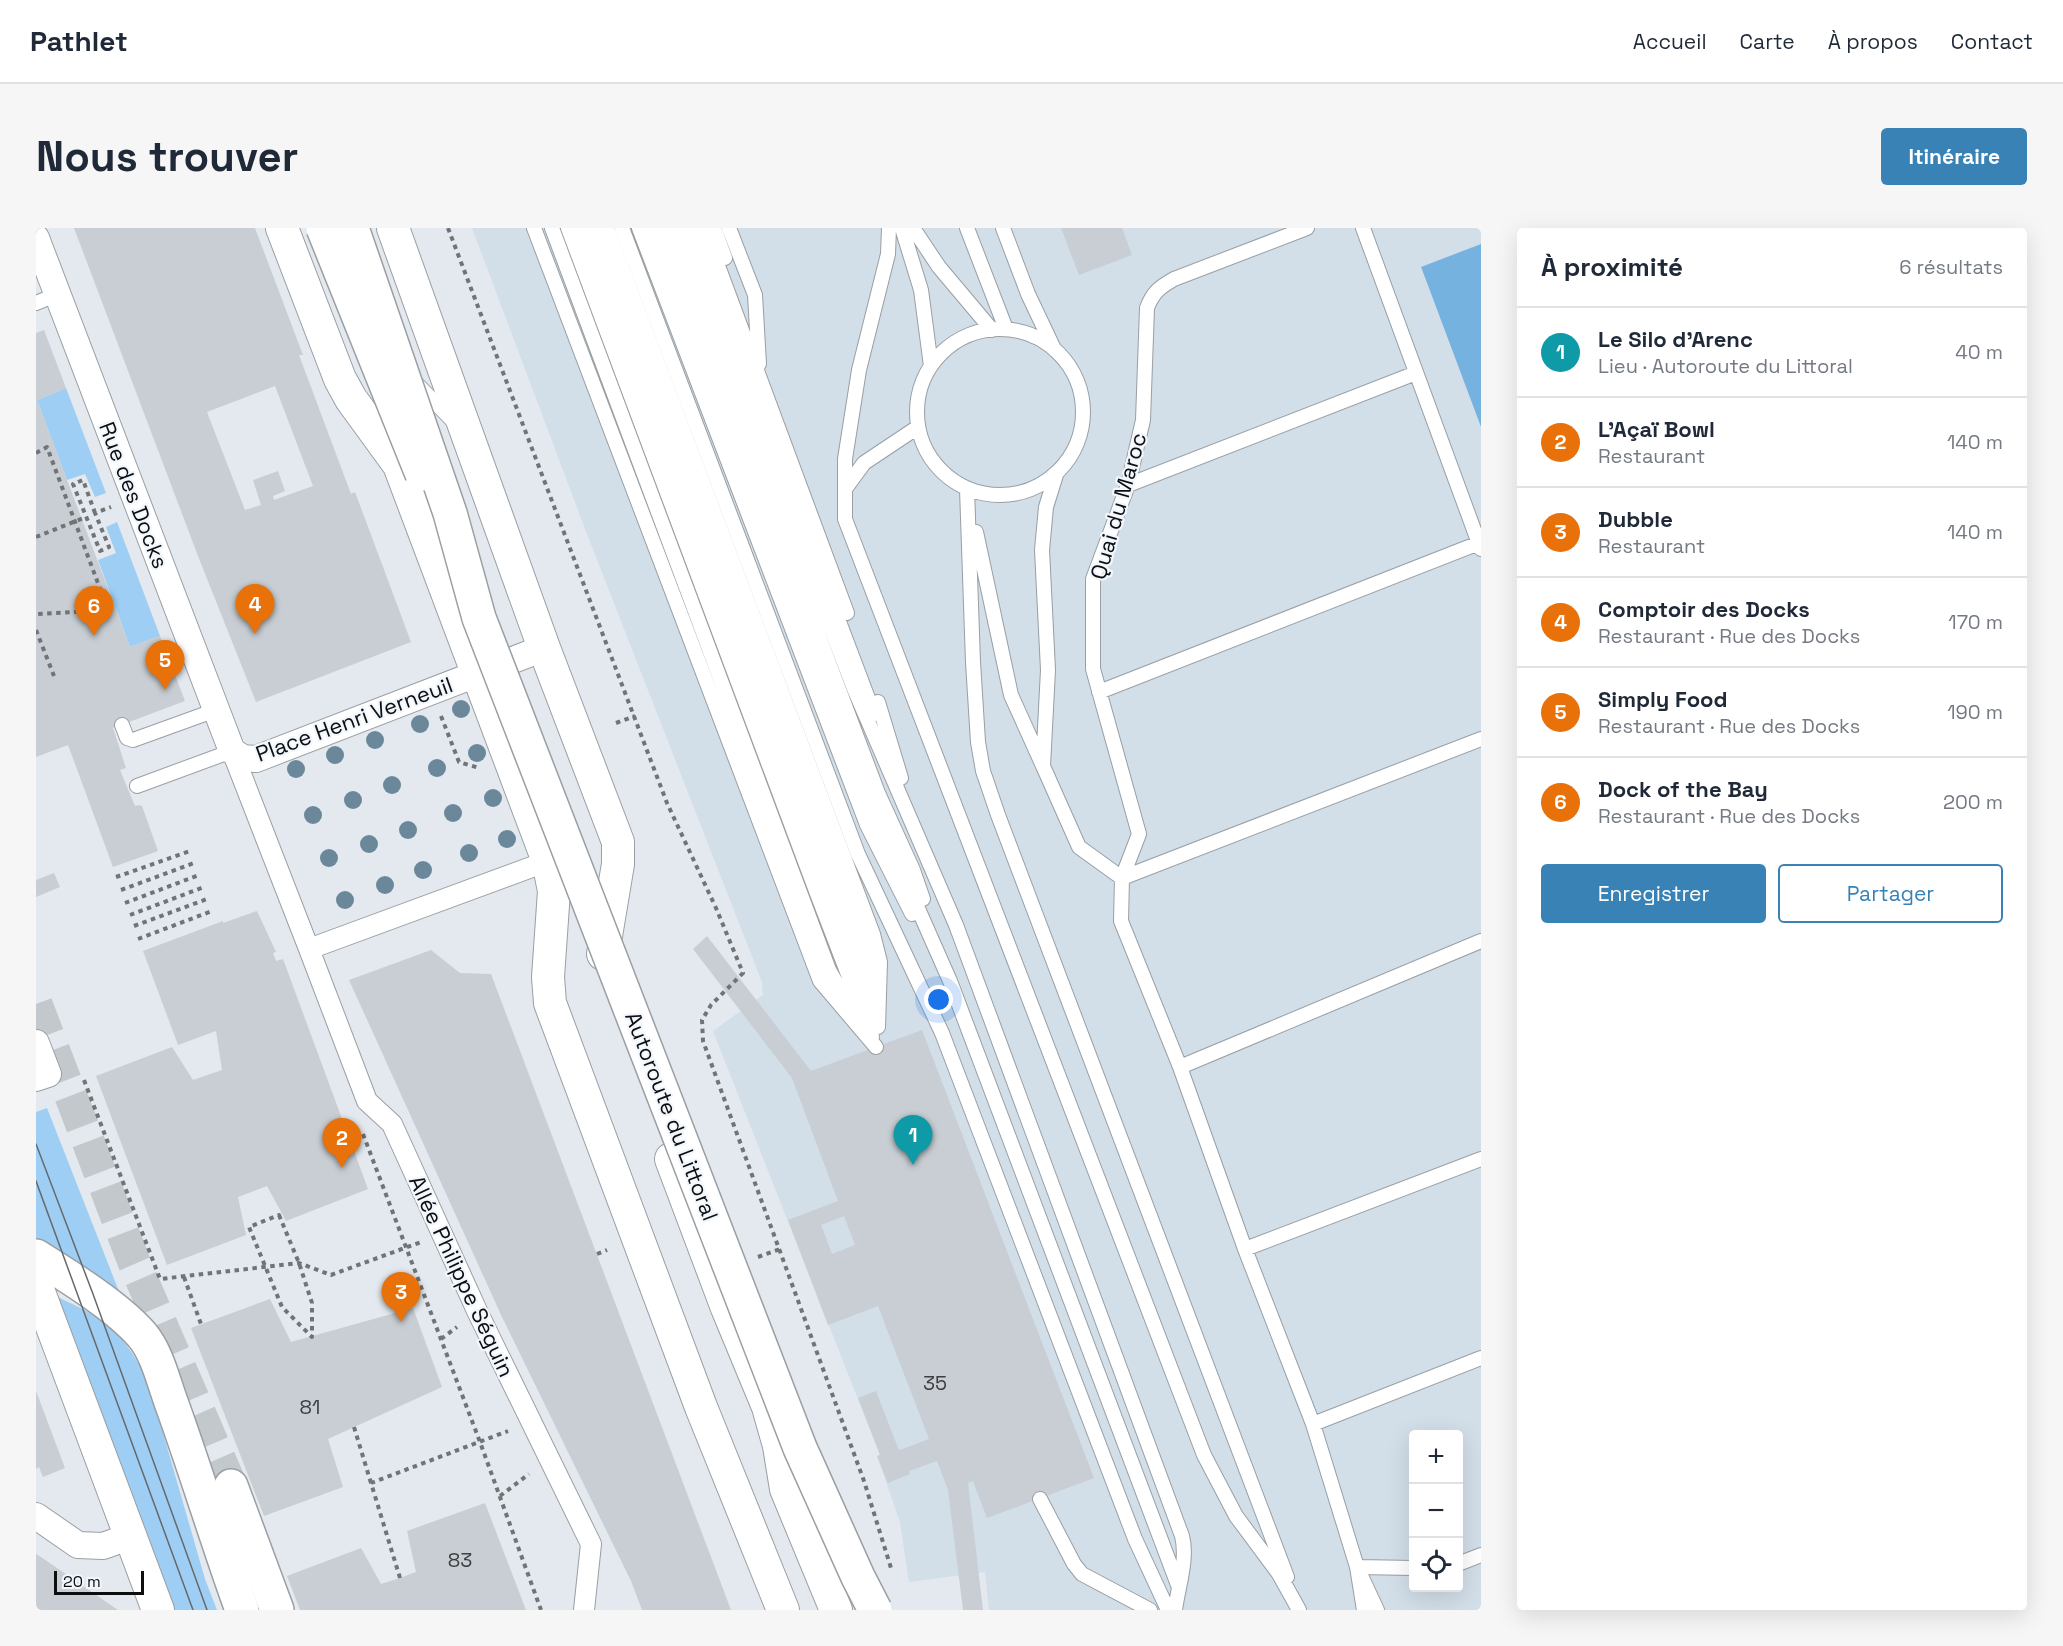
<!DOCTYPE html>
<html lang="fr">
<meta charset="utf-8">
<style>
body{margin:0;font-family:"Space Grotesk",sans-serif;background:#f6f6f7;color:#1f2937}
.controls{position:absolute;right:18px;bottom:18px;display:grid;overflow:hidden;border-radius:6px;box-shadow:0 6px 24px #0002}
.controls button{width:54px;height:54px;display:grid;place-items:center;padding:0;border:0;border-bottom:2px solid #e0e1e3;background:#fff;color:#1f2937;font:30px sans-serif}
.scale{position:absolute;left:18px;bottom:15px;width:90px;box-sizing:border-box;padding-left:6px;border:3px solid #0d0e10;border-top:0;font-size:16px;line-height:21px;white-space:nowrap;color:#0d0e10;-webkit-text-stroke:4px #f1f7fc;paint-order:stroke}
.you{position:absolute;left:903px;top:772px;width:21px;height:21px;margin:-15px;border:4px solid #fff;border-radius:50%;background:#1a73e8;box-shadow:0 0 0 9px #1a73e833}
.badge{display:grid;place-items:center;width:39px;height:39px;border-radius:50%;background:#3982b6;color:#fff;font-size:20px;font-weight:700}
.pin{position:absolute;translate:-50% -50px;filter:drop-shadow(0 2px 3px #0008)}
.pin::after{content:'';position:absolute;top:32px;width:21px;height:18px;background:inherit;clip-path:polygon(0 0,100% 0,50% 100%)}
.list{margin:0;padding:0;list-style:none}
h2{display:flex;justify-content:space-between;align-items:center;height:78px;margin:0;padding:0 24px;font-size:26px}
h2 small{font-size:20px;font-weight:400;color:#747a83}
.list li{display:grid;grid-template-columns:39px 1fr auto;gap:18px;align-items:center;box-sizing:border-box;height:90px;padding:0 24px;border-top:2px solid #e0e1e3}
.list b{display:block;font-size:22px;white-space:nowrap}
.list p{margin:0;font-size:20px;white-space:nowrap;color:#747a83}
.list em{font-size:20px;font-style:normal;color:#747a83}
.actions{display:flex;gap:12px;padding:18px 24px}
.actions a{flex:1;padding:14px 0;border:2px solid #3982b6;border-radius:6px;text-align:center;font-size:21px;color:#3982b6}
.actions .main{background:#3982b6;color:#fff}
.icon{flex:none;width:33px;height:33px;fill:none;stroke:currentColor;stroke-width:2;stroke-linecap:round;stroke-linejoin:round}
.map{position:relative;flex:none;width:1445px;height:1382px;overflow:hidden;border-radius:6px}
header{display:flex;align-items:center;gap:36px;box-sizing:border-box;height:84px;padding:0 30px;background:#fff;border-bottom:2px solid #e0e1e3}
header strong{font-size:28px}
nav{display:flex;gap:33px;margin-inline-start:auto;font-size:21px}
.intro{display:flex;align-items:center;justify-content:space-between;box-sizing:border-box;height:144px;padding:0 36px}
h1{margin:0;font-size:42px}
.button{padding:15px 27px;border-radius:6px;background:#3982b6;color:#fff;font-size:21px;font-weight:700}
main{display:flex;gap:36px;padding:0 36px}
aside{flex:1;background:#fff;border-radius:6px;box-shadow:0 6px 24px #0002}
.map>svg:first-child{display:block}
.built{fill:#d2dee8;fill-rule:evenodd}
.green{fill:#9ecef4}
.water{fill:#76b2e0}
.building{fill:#c8ced3;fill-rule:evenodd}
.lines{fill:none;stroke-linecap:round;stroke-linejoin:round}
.trunk-tunnel{stroke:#c3c8cd;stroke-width:33;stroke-dasharray:33 16;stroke-linecap:butt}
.service-casing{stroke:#999fa3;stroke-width:16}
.pedestrian-casing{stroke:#999fa3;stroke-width:22}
.minor-casing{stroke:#999fa3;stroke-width:28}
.tertiary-casing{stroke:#999fa3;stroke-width:34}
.trunk-casing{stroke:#999fa3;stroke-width:36}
.motorway-casing{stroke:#999fa3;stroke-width:36}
.path{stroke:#717477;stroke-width:4;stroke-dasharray:4.5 4.5;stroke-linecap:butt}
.service{stroke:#fff;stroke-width:14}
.pedestrian{stroke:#fff;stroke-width:20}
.minor{stroke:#fff;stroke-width:26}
.tertiary{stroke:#fff;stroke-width:32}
.trunk{stroke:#fff;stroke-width:33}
.motorway{stroke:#fff;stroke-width:33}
.tram{stroke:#66696c;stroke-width:1.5}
.trunk-bridge-casing{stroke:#999fa3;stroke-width:36;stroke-linecap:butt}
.motorway-bridge-casing{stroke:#999fa3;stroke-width:36;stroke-linecap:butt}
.trunk-bridge{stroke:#fff;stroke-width:33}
.motorway-bridge{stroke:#fff;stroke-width:33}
.tree{fill:#6b889b}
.labels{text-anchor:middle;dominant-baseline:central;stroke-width:4.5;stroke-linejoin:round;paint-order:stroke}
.number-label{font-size:20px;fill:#3c3e41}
.street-label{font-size:22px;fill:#0d0e10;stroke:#f1f7fc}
</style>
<header>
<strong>Pathlet</strong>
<nav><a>Accueil</a><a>Carte</a><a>À propos</a><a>Contact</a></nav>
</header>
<div class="intro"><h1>Nous trouver</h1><a class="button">Itinéraire</a></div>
<main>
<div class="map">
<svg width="1445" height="1382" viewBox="0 0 1445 1382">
<rect width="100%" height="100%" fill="#e3e9ee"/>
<path class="built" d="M436 0H1445V16L1385 40 1445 199V1382H953L949 1344 873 1354 864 1294 841 1228 844 1227 677 803 727 767 726 754 551 306ZM1378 1206H1422V1360H1378Z"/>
<path class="green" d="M30 160 70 265 59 269 49 246 31 252 1 172Z
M81 294 124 408 94 419 62 332 80 325 70 299Z
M11 880 84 1066 14 1025 0 1011V884Z
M15 1066C70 1091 84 1099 112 1153L169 1351 181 1382H137Z"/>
<path class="water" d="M1445 16V199L1385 39Z"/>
<path class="building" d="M38 0H219L267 127H263L315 266 319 264 375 414 220 474 162 328ZM239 158 277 258 238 272 237 268 249 263 242 243 217 252 225 277 209 282 171 184Z
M1025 0H1086L1096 27 1043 47Z
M8 102 30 160 1 172 94 419 124 408 149 473 77 500 90 540 84 542 99 578 103 577 106 578 122 623 77 639 32 517 0 529V105Z
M18 645 24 659 0 669V652Z
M221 683 240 724 237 725 240 733 247 731 332 961 250 993 231 958 202 969 210 1007 131 1037 60 848 136 819 157 852 186 842 180 803 142 817 107 723 187 693V695Z
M671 708 775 843 886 802 1058 1250 951 1290 937 1253 932 1255 947 1382H927L912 1262 901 1233 873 1243 874 1246 852 1255 841 1228 844 1227 822 1170 840 1163 862 1220 864 1222 893 1211 842 1078 792 1097 752 992 802 973 756 850 657 721ZM808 988 819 1017 796 1026 785 997Z
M395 722 424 745 455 746 695 1382H606L595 1353 466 1089 313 752Z
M234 1071 255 1114 377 1080 406 1159 292 1211 307 1259 228 1288 155 1100Z
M0 1163 29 1240 7 1249 3 1239 0 1241Z
M449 1275 490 1382H264L251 1348 325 1320 345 1356 364 1350 380 1344 371 1303Z
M0 1326 5 1329 82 1382H0Z"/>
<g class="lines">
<path class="trunk-tunnel" d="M0 776 98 1034 195 1258"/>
<g class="service-casing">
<path id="service" d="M498 0 784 753 840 819
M516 0 793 742 813 777
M532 0 780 663 836 809
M545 0 827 751 835 790
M558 0 834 733 837 763
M571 0 837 706 844 734 842 799
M586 0 822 626 906 805 1099 1311 1132 1382
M603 0 831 597 876 686
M615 0 827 556 914 753 1142 1357
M629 0 842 565 877 642 887 671
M641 0 819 463 920 697 1146 1308C1152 1331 1142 1359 1139 1382
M654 0 838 486
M668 0 811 385
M678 0 689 30
M693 0 719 67 723 136
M853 0 852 26 823 142 809 231V291L1168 1227 1200 1288 1243 1346 1263 1382
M866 0 885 62 895 138
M877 0 903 39 956 102
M931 0 970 101
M967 0 992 66 1018 121
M1327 0 1445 321
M0 75 22 66
M881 184a83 83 0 1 1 166 0a83 83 0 1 1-166 0Z
M378 153 417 193
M1092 257 1380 145
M809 261 828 235 882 199
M931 261 937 434 942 514 947 543 962 587 1251 1349
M940 304 975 467 1007 538 1012 442 1006 322 1010 279 1020 247
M1063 464 1443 315
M842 474 865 550
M86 497 91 510 97 512 180 482
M1007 538 1043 619 1086 650 1085 693 1144 839 1209 1021 1277 1196 1321 1339 1328 1382
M101 558 196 523
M1086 650 1103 606 1057 441V351L1092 257 1107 192 1111 80C1117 64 1124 59 1138 51L1271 0
M1086 650 1445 511
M1144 839 1445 713
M1209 1021 1445 931
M1277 1196 1445 1130
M1004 1271 1038 1336 1046 1346 1114 1382
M1422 1336 1445 1327
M1341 1382 1321 1339 1378 1340"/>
</g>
<g class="pedestrian-casing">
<path id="pedestrian" d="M196 523 273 721 512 633
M273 721 331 873 356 896 442 1085 555 1316 548 1382"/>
</g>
<g class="minor-casing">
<path id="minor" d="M0 10 196 523 207 530 220 531 508 420
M0 815 12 846 0 850
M0 1288 42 1317 67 1318 95 1308"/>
</g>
<g class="tertiary-casing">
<path id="tertiary" d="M246 0 304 151 315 171 363 237 512 633 518 663 512 749 514 775 665 1179 747 1382
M357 0 508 420 582 614V636L567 726
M635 931 691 1080 732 1179 743 1218 750 1261 800 1382
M0 1056 122 1382"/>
</g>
<g class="trunk-casing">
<path id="trunk" d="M195 1258 241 1382"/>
</g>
<g class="motorway-casing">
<path id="motorway" d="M0 1028C33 1049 81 1078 106 1107 121 1125 127 1152 135 1174 160 1243 181 1313 206 1382"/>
</g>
<path class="path" d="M412 0 631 575 680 680 707 745 675 777 666 792 667 813 828 1253 855 1340
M0 225 11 219 72 382 0 386
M59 285 47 252 37 256 64 323 73 319 59 285 75 279
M0 309 50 289
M0 402 18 448
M405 488 423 534 443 540
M580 495 599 488
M80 649 154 623
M85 662 158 635
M89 675 163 647
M94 687 168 659
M98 698 171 671
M102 711 176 683
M48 852 124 1051 263 1035 295 1047 385 1014
M327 906 444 1214 505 1382
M243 987 263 1035 276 1075V1109L246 1079 213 999Z
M561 1026 571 1022
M722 1029 744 1021
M148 1049 165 1096
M405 1111 421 1099
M318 1199 335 1255
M464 1268 493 1246
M364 1350 335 1255 472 1203"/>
<use href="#service" class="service"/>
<use href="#pedestrian" class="pedestrian"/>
<use href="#minor" class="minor"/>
<use href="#tertiary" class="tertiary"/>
<use href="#trunk" class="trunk"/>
<use href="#motorway" class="motorway"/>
<path class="tram" d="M0 916 57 1066 171 1382
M0 953 157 1382"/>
<g class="trunk-bridge-casing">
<path id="trunk-bridge" d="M287 0 386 246"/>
</g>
<g class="motorway-bridge-casing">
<path id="motorway-bridge" d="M316 0 414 285 443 390 764 1220 822 1349 839 1382"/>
</g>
<use href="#trunk-bridge" class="trunk-bridge"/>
<use href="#motorway-bridge" class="motorway-bridge"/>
</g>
<g class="tree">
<circle cx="425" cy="481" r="9"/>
<circle cx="384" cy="496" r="9"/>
<circle cx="339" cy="512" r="9"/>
<circle cx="441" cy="525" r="9"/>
<circle cx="299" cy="527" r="9"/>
<circle cx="401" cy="540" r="9"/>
<circle cx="260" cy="541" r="9"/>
<circle cx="356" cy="557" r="9"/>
<circle cx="457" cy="570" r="9"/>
<circle cx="317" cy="572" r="9"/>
<circle cx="417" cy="585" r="9"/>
<circle cx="277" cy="587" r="9"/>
<circle cx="372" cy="602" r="9"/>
<circle cx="471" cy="611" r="9"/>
<circle cx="333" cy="616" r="9"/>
<circle cx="433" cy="625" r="9"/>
<circle cx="293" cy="630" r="9"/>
<circle cx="387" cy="642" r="9"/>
<circle cx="349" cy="657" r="9"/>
<circle cx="309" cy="672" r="9"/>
</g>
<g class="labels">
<g class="number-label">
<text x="899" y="1155">35</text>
<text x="274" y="1179">81</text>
<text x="424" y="1332">83</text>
</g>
<g class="street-label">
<text transform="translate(98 267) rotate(69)">Rue des Docks</text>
<text transform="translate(1082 278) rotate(-74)">Quai du Maroc</text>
<text transform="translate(318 491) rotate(-20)">Place Henri Verneuil</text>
<text transform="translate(636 888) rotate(69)">Autoroute du Littoral</text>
<text transform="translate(426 1048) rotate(65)">Allée Philippe Séguin</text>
</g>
</g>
</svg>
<div class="controls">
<button>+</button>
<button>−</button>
<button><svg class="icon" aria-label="locate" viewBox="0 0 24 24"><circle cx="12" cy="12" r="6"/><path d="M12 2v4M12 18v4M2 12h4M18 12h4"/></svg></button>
</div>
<div class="scale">20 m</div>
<div class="you"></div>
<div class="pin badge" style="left:877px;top:937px;background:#0f9aa8">1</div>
<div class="pin badge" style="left:306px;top:940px;background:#e8710a">2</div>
<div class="pin badge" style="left:365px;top:1094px;background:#e8710a">3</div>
<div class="pin badge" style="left:219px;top:406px;background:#e8710a">4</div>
<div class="pin badge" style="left:129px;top:462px;background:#e8710a">5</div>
<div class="pin badge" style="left:58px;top:408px;background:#e8710a">6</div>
</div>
<aside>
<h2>À proximité<small>6 résultats</small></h2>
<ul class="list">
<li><span class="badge" style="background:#0f9aa8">1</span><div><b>Le Silo d'Arenc</b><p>Lieu · Autoroute du Littoral</p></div><em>40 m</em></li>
<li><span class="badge" style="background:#e8710a">2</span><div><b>L'Açaï Bowl</b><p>Restaurant</p></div><em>140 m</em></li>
<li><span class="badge" style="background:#e8710a">3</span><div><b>Dubble</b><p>Restaurant</p></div><em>140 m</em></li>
<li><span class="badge" style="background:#e8710a">4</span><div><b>Comptoir des Docks</b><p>Restaurant · Rue des Docks</p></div><em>170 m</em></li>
<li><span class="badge" style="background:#e8710a">5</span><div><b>Simply Food</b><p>Restaurant · Rue des Docks</p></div><em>190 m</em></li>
<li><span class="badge" style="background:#e8710a">6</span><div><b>Dock of the Bay</b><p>Restaurant · Rue des Docks</p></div><em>200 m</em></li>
</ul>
<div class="actions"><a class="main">Enregistrer</a><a>Partager</a></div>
</aside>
</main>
